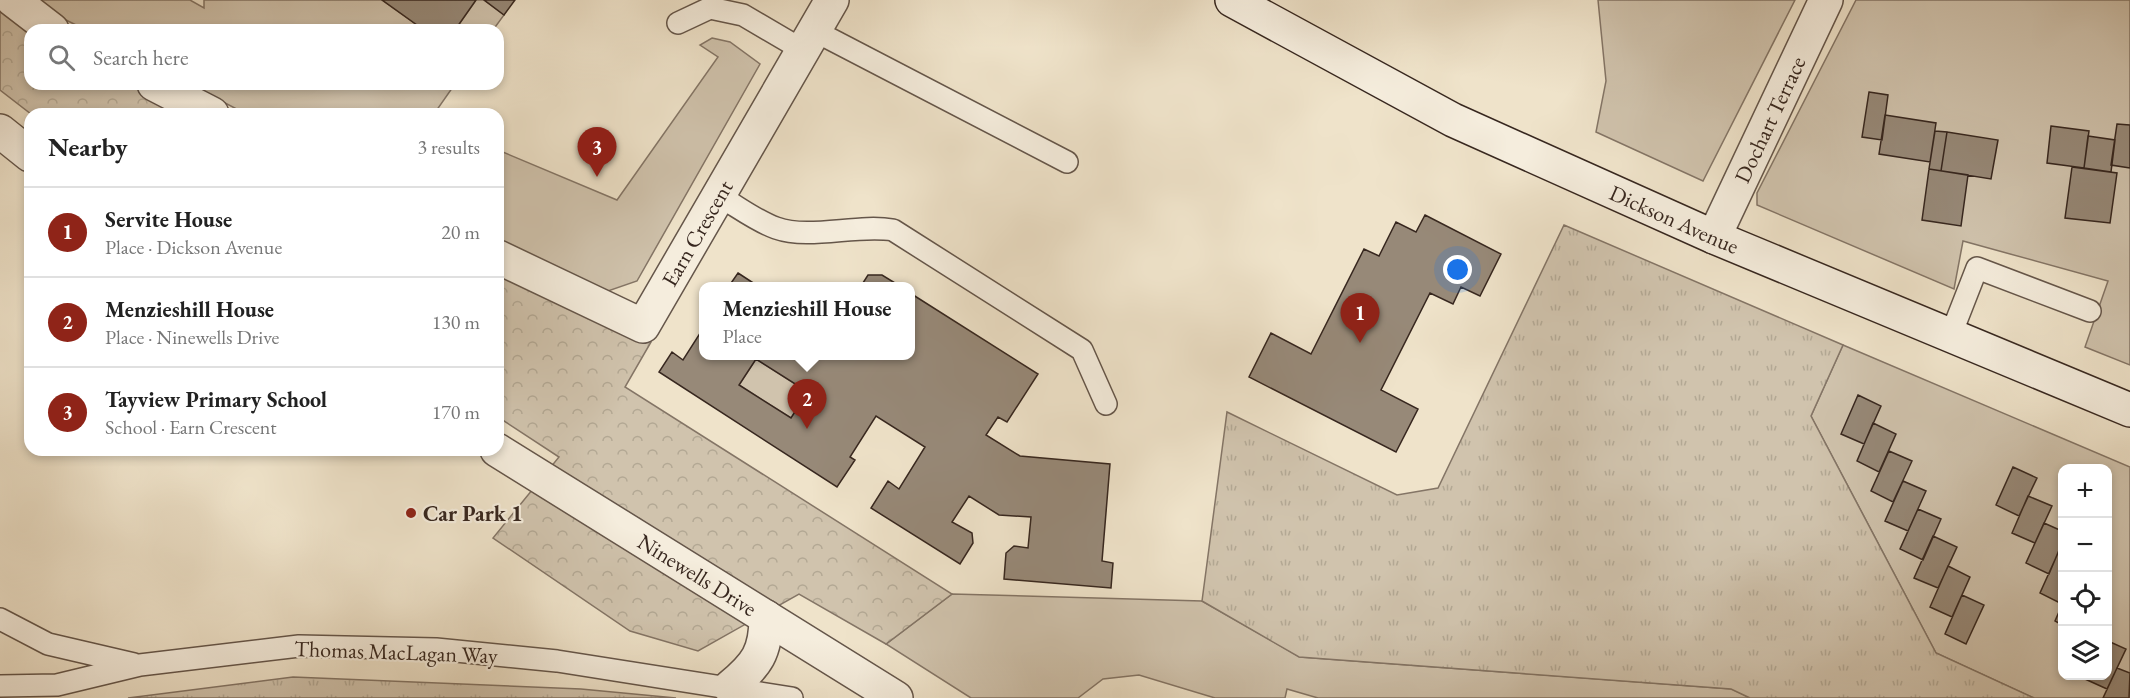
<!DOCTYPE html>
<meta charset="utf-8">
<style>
body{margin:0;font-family:"EB Garamond",serif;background:#f2f2f2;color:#222}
.controls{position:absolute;right:18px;bottom:18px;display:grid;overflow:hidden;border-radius:12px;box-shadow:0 3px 9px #0003}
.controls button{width:54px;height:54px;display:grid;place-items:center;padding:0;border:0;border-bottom:2px solid #e0e0e0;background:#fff;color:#222;font:30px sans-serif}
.you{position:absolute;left:1458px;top:270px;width:21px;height:21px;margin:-15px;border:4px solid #fff;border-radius:50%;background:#1a73e8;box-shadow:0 0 0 9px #1a73e833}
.badge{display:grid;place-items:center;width:39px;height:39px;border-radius:50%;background:#8f2418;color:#fff;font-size:20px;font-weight:700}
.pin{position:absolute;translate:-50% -50px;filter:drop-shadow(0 2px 3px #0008)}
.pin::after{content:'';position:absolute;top:32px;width:21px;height:18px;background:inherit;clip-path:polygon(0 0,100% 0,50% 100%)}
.popup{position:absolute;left:699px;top:282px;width:216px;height:78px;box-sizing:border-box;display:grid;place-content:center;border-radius:12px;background:#fff;filter:drop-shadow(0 2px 4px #0005);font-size:20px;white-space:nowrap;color:#767676}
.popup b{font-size:22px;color:#222}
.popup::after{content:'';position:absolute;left:50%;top:100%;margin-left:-12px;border:12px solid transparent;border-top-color:#fff}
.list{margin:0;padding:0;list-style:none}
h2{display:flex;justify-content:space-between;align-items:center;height:78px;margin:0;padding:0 24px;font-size:26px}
h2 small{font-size:20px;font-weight:400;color:#767676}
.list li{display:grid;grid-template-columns:39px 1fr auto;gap:18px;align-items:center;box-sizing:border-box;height:90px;padding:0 24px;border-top:2px solid #e0e0e0}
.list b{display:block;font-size:22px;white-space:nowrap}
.list p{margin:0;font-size:20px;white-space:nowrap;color:#767676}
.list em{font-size:20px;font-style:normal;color:#767676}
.icon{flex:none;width:33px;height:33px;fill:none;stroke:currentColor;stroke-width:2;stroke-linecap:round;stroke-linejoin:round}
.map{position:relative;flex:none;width:2130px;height:698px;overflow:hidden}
.search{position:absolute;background:#fff;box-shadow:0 3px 9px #0003;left:24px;top:24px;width:480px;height:66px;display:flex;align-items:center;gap:15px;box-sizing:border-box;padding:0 21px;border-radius:18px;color:#767676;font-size:22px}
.panel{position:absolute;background:#fff;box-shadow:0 3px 9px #0003;left:24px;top:108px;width:480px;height:348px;border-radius:18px}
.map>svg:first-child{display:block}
.green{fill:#d0c3ad;stroke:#847566;stroke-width:1.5;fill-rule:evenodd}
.forest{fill:url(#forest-crowns);stroke:#847566;stroke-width:1.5}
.park{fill:url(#park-tufts);stroke:#847566;stroke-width:1.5}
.building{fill:#978978;stroke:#37271f;stroke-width:1.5;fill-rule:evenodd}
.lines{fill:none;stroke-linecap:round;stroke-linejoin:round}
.lane-casing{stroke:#65564a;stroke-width:24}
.street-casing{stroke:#65564a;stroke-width:36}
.secondary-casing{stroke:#37271f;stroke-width:36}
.lane{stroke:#f5eddd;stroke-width:21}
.street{stroke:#f5eddd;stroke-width:33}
.secondary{stroke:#f5eddd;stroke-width:33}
.poi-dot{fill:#8f2418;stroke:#f5eddd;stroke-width:2}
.labels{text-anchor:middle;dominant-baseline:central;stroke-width:4.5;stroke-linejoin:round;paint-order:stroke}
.street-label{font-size:22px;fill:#37271f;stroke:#f5eddd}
.poi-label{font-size:22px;font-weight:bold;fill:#37271f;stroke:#f5eddd;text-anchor:start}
</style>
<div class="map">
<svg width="2130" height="698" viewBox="0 0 2130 698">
<defs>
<pattern id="forest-crowns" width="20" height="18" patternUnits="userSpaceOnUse" patternTransform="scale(1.5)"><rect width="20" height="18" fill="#d0c3ad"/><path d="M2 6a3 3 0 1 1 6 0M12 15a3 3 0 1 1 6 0" fill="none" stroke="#b3a894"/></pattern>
<pattern id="park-tufts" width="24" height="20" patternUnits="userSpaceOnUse" patternTransform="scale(1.5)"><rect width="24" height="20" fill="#d0c3ad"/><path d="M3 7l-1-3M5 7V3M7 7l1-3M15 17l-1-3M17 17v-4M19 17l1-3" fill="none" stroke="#b3a894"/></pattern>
</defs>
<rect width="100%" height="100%" fill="#efe3ca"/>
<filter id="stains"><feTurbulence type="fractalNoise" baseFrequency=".00333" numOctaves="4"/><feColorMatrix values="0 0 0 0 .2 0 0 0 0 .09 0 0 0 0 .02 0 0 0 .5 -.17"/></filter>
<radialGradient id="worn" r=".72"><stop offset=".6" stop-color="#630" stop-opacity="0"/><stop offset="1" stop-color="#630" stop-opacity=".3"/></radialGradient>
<path class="green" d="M40 0H190L204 8V0H382L424 30H86L66 20Z
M476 0H484L504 15 493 30H455Z
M1598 0H1795L1703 181 1596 132 1606 81Z
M1856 0H2130V365L2085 347 2108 281 1963 241 1954 289 1757 205V193Z
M712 38 730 42 760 64 637 281 608 291 498 240V150L617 200 718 57 700 45Z
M189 84H455L434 114H246Z
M1843 345 2130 467V698H2034L1936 653 1811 416ZM2062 468H2108V676H2062Z
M756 359 808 392 791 418 739 385Z
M952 594 1202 601 1300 657 1732 689 1750 698H1318L1287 689 1285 698H1215L1139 675 1103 679 1078 698H971L886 644Z"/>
<path class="forest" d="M0 1 30 30V84H131L178 114H31L0 90Z
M498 268 651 342 625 387 952 594 886 644 799 594 698 651 630 631 493 538 559 457 498 417Z"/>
<path class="park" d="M1564 225 1843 345 1811 416 1936 653 2034 698H1750L1731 689 1299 657 1202 601 1227 412 1397 495 1438 488Z
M293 677 581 689 676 698H128Z"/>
<path class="building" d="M382 0H476L455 30H424Z
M484 0H515L504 15Z
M1869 92 1888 95 1882 140 1862 137Z
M1885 115 1936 123 1930 162 1879 154Z
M2117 124 2130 125V168L2111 165Z
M2051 126 2089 131 2084 168 2047 163Z
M1935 131 1947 132 1941 171 1929 169Z
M1947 132 1998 140 1991 179 1941 171Z
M2088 136 2115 140 2111 172 2084 168Z
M2072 167 2117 173 2110 223 2065 218Z
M1929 169 1968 175 1961 226 1922 220Z
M1425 215 1501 254 1480 296 1461 287 1453 304 1430 293 1381 390 1418 409 1396 452 1249 377 1271 333 1311 354 1364 249 1379 256 1396 222 1416 232Z
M738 273 758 286H729Z
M868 275H882L900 286H861Z
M910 293 1038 374 1007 422 998 417 986 435 1020 456 1110 464 1102 561 1113 563 1111 588 1004 579 1006 553 1014 546 1028 548 1031 517 999 515 969 496 952 522 972 533 973 543 960 564 871 508 888 481 899 489 925 447 876 416 850 457 855 460 837 487 659 372 672 352 683 360 704 327V356H910ZM756 359 808 392 791 418 739 385Z
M1858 395 1881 406 1864 444 1841 434Z
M1873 423 1896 434 1879 472 1857 461Z
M1889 451 1912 461 1893 502 1871 491Z
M2013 467 2037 478 2019 516 1996 505Z
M1903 481 1926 491 1908 531 1885 521Z
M2028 496 2052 506 2035 543 2012 533Z
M1918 509 1941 519 1923 560 1900 549Z
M2044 523 2062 531V543L2049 574 2026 563Z
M1933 536 1957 547 1938 588 1914 578Z
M2058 553 2062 555V604L2040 593Z
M1948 566 1970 577 1952 617 1930 607Z
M1962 595 1984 605 1966 644 1945 634Z
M2062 605V625L2055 621Z
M2108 641 2126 649 2107 689 2085 679 2086 676H2108Z
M2117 668 2130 673 2129 698H2103Z"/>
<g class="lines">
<g class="lane-casing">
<path id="lane" d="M678 23 710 8 743 15 801 49
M813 30 1067 162
M719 196C737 206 756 221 776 228 810 240 856 224 893 230L1082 350 1106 404
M1950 337 1977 268 2090 311
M0 619 48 644 134 664
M0 686 57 685 140 665 299 646 436 649 557 661 792 698"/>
</g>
<g class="street-casing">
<g id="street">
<path d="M13 0 52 30"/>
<path d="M154 84 212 114"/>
<path d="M0 131 30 155"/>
<path id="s1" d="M1714 237 1826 0"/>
<path id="s2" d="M498 257 643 326 832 0"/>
<path id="s3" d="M497 450 896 698"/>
<path d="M730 687C757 665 766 652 766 617"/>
</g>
</g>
<g class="secondary-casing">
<g id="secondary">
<path id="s4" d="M1232 0 1453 120 1714 237 2130 410"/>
</g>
</g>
<use href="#lane" class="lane"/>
<use href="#street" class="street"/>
<use href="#secondary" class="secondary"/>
</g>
<circle class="poi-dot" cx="411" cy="513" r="6"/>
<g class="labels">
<g class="street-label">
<text stroke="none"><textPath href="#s1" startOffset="130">Dochart Terrace</textPath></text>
<text stroke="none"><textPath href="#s4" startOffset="494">Dickson Avenue</textPath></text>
<text stroke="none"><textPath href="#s2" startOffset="268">Earn Crescent</textPath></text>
<text stroke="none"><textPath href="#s3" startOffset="236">Ninewells Drive</textPath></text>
<text transform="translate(396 652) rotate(2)">Thomas MacLagan Way</text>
</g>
<g class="poi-label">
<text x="423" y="513">Car Park 1</text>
</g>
</g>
<rect width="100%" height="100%" filter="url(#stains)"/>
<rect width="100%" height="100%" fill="url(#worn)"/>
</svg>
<div class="controls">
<button>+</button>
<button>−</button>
<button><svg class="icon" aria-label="locate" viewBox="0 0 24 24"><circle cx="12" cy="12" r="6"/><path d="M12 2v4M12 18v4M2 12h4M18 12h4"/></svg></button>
<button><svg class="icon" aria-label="layers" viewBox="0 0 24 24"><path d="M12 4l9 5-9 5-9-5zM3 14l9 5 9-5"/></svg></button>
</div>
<div class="you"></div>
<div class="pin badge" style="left:1360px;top:343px">1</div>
<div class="pin badge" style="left:807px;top:429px">2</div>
<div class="popup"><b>Menzieshill House</b>Place</div>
<div class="pin badge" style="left:597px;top:177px">3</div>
<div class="search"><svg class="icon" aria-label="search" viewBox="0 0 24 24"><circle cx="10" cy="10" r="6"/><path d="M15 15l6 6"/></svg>Search here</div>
<section class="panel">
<h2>Nearby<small>3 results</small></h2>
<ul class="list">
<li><span class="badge">1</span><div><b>Servite House</b><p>Place · Dickson Avenue</p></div><em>20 m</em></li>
<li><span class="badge">2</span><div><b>Menzieshill House</b><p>Place · Ninewells Drive</p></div><em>130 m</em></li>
<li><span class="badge">3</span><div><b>Tayview Primary School</b><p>School · Earn Crescent</p></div><em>170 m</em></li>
</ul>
</section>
</div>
